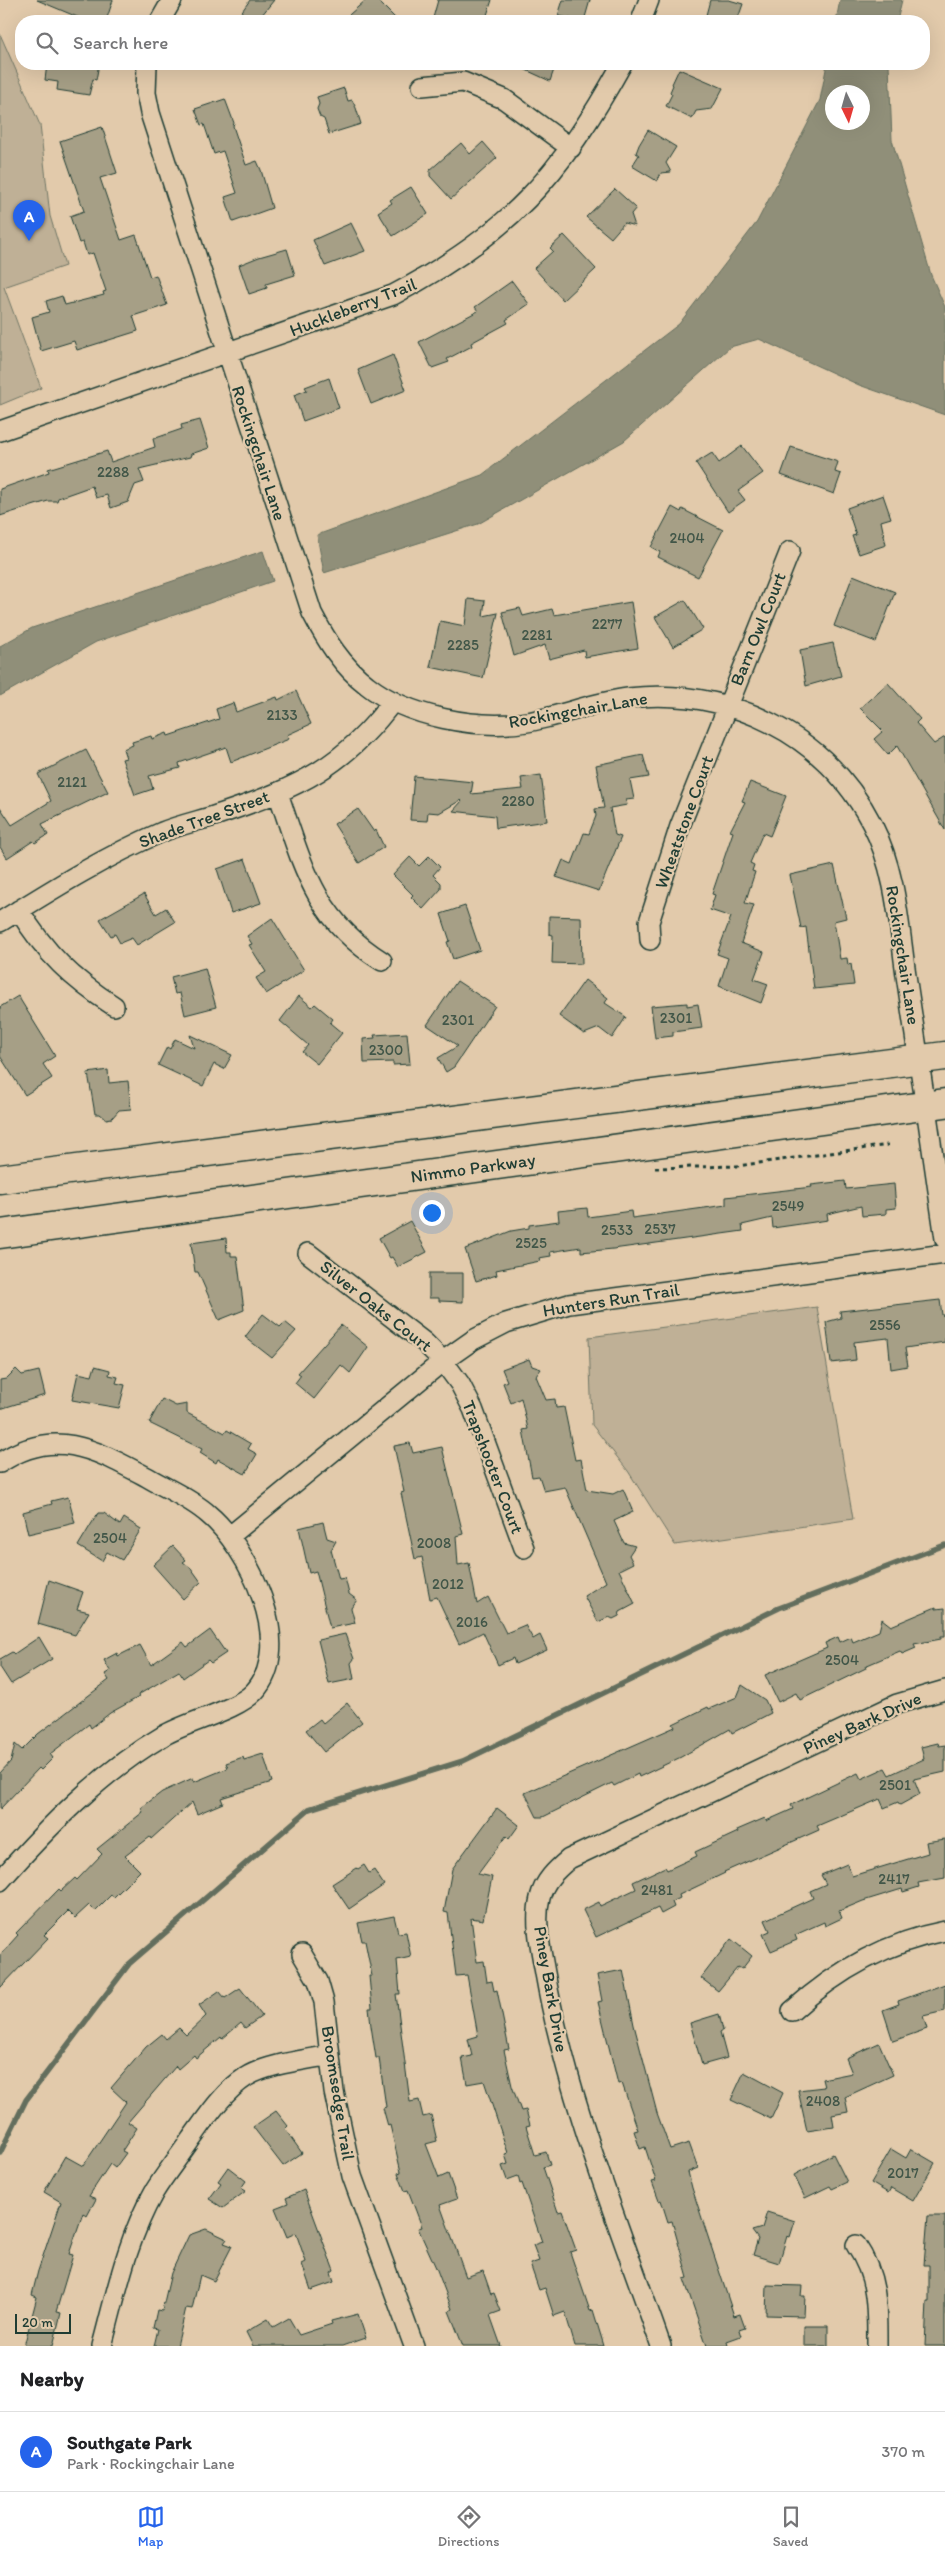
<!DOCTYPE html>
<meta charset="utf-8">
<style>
body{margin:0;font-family:Itim,sans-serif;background:#f2f2f2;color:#202124}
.compass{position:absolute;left:825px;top:85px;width:45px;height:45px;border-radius:50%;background:#fff;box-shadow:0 5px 20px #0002;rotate:175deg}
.scale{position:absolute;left:15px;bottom:12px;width:56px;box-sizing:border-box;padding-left:5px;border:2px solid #1f3d34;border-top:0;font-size:14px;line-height:18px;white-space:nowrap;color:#1f3d34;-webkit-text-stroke:4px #e2caab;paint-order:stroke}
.you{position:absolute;left:431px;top:1212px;width:18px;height:18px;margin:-12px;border:4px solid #fff;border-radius:50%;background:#1a73e8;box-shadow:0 0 0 8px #1a73e833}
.badge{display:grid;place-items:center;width:32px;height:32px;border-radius:50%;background:#2563eb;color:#fff;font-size:16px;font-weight:700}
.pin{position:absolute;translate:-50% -41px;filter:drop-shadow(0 1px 2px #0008)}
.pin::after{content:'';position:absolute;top:26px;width:18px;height:15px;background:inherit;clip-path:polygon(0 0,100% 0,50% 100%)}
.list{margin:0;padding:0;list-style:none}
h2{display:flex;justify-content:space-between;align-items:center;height:65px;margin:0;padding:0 20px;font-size:21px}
h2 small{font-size:16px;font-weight:400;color:#757577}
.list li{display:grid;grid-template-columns:32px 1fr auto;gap:15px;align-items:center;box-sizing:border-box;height:80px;padding:0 20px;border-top:1px solid #e0e0e0}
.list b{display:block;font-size:19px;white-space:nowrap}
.list p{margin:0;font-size:16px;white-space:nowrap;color:#757577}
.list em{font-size:16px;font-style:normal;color:#757577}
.icon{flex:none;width:28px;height:28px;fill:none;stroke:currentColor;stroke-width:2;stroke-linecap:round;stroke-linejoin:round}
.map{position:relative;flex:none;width:945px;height:2346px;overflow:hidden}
.search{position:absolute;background:#fff;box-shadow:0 5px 20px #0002;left:15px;right:15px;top:15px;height:55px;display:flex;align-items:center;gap:12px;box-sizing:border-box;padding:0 18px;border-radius:20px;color:#757577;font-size:19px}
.sheet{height:145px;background:#fff}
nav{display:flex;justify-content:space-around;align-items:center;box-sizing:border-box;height:70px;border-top:1px solid #e0e0e0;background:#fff;font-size:14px;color:#757577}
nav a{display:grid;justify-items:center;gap:2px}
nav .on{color:#2563eb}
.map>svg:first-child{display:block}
.green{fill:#bfb096;stroke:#6f7665}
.water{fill:#908f79;stroke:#636e5d;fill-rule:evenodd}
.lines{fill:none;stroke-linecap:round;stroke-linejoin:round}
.stream{stroke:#636e5d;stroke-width:5.5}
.building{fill:#a69f86;stroke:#1f3d34}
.minor-casing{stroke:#1f3d34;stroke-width:22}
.trunk-casing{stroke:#1f3d34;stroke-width:31}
.path{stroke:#1f3d34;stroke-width:3;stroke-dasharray:4 4;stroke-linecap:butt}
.minor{stroke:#e2caab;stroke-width:19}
.trunk{stroke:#e2caab;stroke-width:28}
.labels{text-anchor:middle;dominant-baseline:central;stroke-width:4.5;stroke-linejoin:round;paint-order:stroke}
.number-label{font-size:15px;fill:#415648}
.street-label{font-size:18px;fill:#1f3d34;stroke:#e2caab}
</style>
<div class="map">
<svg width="945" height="2346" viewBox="0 0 945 2346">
<rect width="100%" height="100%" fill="#e2caab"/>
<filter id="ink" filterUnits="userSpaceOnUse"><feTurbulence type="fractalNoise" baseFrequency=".02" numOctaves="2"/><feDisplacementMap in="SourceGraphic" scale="10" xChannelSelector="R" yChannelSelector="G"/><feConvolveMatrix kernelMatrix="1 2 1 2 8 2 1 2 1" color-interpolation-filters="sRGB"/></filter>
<g filter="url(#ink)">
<path class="green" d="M0 34 40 125 50 216 65 266 4 287 41 388 0 405Z
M817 1307 853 1519 675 1545 628 1471 592 1425 589 1337Z"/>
<path class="water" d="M840 0H902L897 21H836Z
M827 64H889L892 140 931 275 945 307V415L859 385 759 339 730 347 624 441 478 524 324 573 317 535 482 475 679 324 757 222 820 100ZM862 92V122H832V92Z
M263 551 273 581 96 642 0 696V646L32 628Z"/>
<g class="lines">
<path class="stream" d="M0 2153 26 2100 129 1964 309 1809 463 1761 779 1608 945 1545"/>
</g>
<path class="building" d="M37 0H113L106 21H87Z
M250 0H274L257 21H235Z
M366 0H377L398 21H342Z
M438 0H492L485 21H445L433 18Z
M563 0H590L584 21 558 16Z
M710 0H729L743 4 737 21 705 19Z
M47 64H99L96 80 93 79 89 95 57 90 58 82 45 80Z
M513 64H556L550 81Z
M679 69 723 88 712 109 696 111 692 119 666 106 672 94 670 92 673 85 672 84Z
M344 88 348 101 352 100 356 108 361 124 329 134 324 119 320 117 317 109 319 104 317 97Z
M225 99 234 123 233 126 246 165 257 161 261 170 272 208 233 222 225 197 237 193 223 151 214 154 204 124 201 125 195 109Z
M102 127 117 173 100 178 121 240 136 235 150 277 156 275 167 305 133 316 138 331 77 350 74 341 41 351 32 317 49 312 46 301 62 296 65 305 104 295 103 292 106 291 93 253 87 255 83 242 79 243 70 216 84 211 60 141Z
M648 130 676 147 666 163 671 172 661 173 657 181 632 166 639 155 636 153 639 145Z
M483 142 497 158 451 199 430 176V170L461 143 470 154Z
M411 187 428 214 393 236 378 212 392 203 390 200Z
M615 189 636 208 631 214 635 226 624 223 611 238 586 217Z
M351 223 365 251 325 266 313 240Z
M564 235 596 269 563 300 534 268 553 251 550 248Z
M287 249 295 275 266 284 267 288 249 294 239 265 259 257Z
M512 281 529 304 506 320 508 323 471 343 472 346 447 359 449 362 432 368 419 342 478 311 475 307Z
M393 355 406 390 371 404 358 370Z
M329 378 339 408 303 421 294 395 307 390 305 387Z
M200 420 209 448 191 454 190 457 139 469 144 482 135 485 128 502 111 508 107 495 96 498 92 486 58 498 57 501H48L0 516V489L49 472 48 469 107 451 111 462 155 447 153 439 182 429 181 425Z
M742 446 763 473 738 491 745 500 728 512 696 463 712 453 719 463Z
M791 447 838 462 835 472 841 474 834 494 781 475Z
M883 495 891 518 881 521 886 545 859 554 852 536 856 535 847 508Z
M672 507 681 512 682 509 723 530 698 577 658 557 660 552 651 547Z
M853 575 895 592 876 642 834 626Z
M468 599 485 601 483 616 498 613 483 678 430 667 440 621 465 626Z
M685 600 703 629 673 647 655 617Z
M631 602 638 648 585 657 584 650 549 659 545 645 514 656 502 612 520 608 523 616 552 609 554 615Z
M833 643 841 676 806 686 800 650Z
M888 683 920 719 916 723 934 744 945 737V830L897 746 888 755 874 739 883 731 860 708Z
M296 691 311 724 287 735 289 739 231 762 226 747 179 763 180 768 149 776 153 789 135 795 122 759 126 758 123 749 133 745 132 742 151 736 152 739 167 733 168 736 219 719 216 709 233 703 236 712 277 697 278 700Z
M86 750 108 792 42 824 48 835 35 843 33 841 7 858 0 847V807L12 825 51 801 38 774Z
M643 755 649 777 630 780 634 799 626 800 627 805 610 808 615 835 621 837 599 891 556 877 563 860 572 864 584 833 589 834 596 816 595 809 604 808 596 765Z
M541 775 547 821 496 828 495 816 453 811 462 801 461 800 439 813 428 812 427 821 410 820 414 776 473 782 471 794 523 789 521 778Z
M750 782 786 796 770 836 763 833 750 863 754 865 752 871 755 872 745 903 754 905 741 943 764 952 754 979 768 984 761 1003 719 986 728 958 717 954 731 917 710 910 715 895 712 894 733 832 730 831 745 802 742 801Z
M358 809 374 832 376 830 384 847 359 863 334 824Z
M429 856 440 867 433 875 441 883V889L423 909 411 897 413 895 393 875 410 857 419 866Z
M245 859 261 903 231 913 217 869Z
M834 865 846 918 834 921 840 959 847 958 848 965 851 964 854 985 814 989 806 927 801 928 790 875Z
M144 894 156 914 166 908 175 922 137 945 132 938 120 943 115 934 111 936 100 919Z
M465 906 480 950 453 959 447 942 450 941 441 914Z
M549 916 581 917 582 964 552 963 553 935 549 934Z
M272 918 304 970 266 994 256 978 266 972 249 945 252 944 247 936Z
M205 968 216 1007 185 1015 180 993 175 994 171 977Z
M585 980 608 998 605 1003 626 1017 612 1038 599 1028 584 1034 559 1016Z
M457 981 495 1006 454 1067 446 1072 438 1058 458 1046 427 1025Z
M18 996 55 1056 43 1064 52 1078 25 1095 0 1056V1007Z
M299 996 312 1007 315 1004 333 1019 330 1023 342 1033 317 1064 302 1052 308 1045 280 1021Z
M687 1003V1006L698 1004 702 1028 673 1032V1036L655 1038 651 1006Z
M407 1033 410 1064 393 1065V1062L364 1063 363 1039 375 1038 374 1035Z
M190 1035 232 1055 224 1069 214 1064 203 1086 158 1065 167 1047 170 1049 175 1039 194 1048Z
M108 1070 109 1083 128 1081 131 1109 119 1110 112 1118 106 1119 100 1114H95L88 1073Z
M845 1181 846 1189 894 1184 896 1208 886 1209V1214L862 1216 861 1206 827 1214 828 1220 773 1228 772 1218 742 1225 743 1231 613 1249 581 1252V1247L550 1252 551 1256 539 1258 540 1261 496 1270 497 1275 476 1281 465 1249 511 1231 529 1228V1225L559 1221 558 1211 587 1208 588 1217 631 1211 632 1218 726 1205V1197L812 1187 811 1185Z
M410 1221 427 1252 398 1267 392 1257 390 1258 379 1238Z
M226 1238 227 1252H231V1256H237L244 1310 219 1320 198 1272H195L191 1243Z
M429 1273H463V1302L439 1301V1298H429Z
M940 1300 942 1315 945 1316V1342L905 1348 908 1366 891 1369 888 1338 854 1342 856 1360 831 1363 826 1322 841 1318 840 1311Z
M263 1314 280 1327 285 1322 296 1331 272 1358 245 1337Z
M341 1325 368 1347 350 1373 341 1365 314 1399 295 1383 301 1375 298 1373Z
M529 1359 532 1366 541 1369 536 1376 546 1400 555 1399 556 1408 564 1407 575 1460 581 1459 587 1490 613 1494 623 1489 633 1512 614 1521 624 1543 635 1546 629 1555 633 1563 619 1570 635 1604 620 1612 619 1616 613 1619 609 1617 598 1622 584 1596 606 1582 565 1487 544 1491 539 1476 532 1477 523 1430 528 1429 521 1398 511 1403 503 1383 507 1381 502 1369Z
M95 1366 110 1370 109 1375 118 1377 116 1383 125 1385 119 1408 72 1400 78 1373 92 1376Z
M16 1369 22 1375 39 1371 45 1395 0 1409V1380L6 1379Z
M162 1399 176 1406 187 1404V1413L225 1433 227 1430 251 1444 248 1449 257 1454 245 1474 218 1459 216 1463 200 1453 202 1449 149 1423Z
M410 1443 413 1453 442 1447 463 1534 456 1536 458 1565 469 1563 477 1604 488 1597 506 1633 525 1625 533 1639 540 1635 547 1650 515 1664 513 1658 498 1665 483 1632 459 1644 437 1597 430 1599 422 1557 415 1559 401 1493 404 1492 394 1446Z
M68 1497 75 1523 28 1534 23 1512 52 1504 51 1501Z
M98 1513H104L120 1525 124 1518 141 1529 122 1560 107 1552 102 1561 78 1546Z
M323 1522 327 1538 336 1541 331 1550 339 1579 345 1578 349 1594 357 1600 351 1608 355 1623 330 1628 316 1571 309 1573 299 1528Z
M173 1546 186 1560 183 1562 191 1568 201 1582 183 1599 153 1565Z
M49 1580 83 1592 77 1609 89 1612 75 1635 38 1624Z
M936 1607V1609L945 1608V1636H941V1639L914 1644 916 1648 902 1654 900 1651 865 1666 866 1668 800 1700 796 1693 778 1702 765 1675 827 1648 825 1643 838 1637 840 1642 851 1637 853 1642 879 1631 882 1619 891 1626Z
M210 1630 226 1653 211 1663 208 1660 183 1678 179 1671 138 1695 139 1697 110 1713 91 1728 89 1724 50 1754 53 1758 41 1770 39 1768 0 1809V1773L11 1761 15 1744 22 1750 38 1734 109 1680 105 1674 110 1671 104 1660 117 1653 118 1656 140 1645 151 1665 183 1642 187 1647Z
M345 1634 354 1659 351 1663 354 1679 329 1684 318 1640Z
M39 1637 52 1659 11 1684 0 1667V1659L12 1652 14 1654Z
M742 1685 765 1700 771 1713 732 1733 730 1729 681 1757 639 1777 638 1774 614 1786 612 1783 543 1817H537L525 1793 675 1727 673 1724 708 1707 709 1709 737 1697Z
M347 1703 362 1722 324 1752 306 1730 320 1719 323 1723Z
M938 1743 939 1746 945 1745V1772L914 1779 920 1794 900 1805 898 1802 884 1808 880 1799 817 1826 819 1830 724 1872 725 1873 679 1895 680 1898 672 1902 674 1907 661 1914 658 1908 596 1937 583 1910 599 1902 600 1906 636 1889 633 1882 665 1867 667 1870 697 1856 695 1852 738 1832 737 1830 765 1818 766 1821 793 1809 791 1805 858 1773 861 1779 885 1768 889 1775 924 1759 921 1747Z
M263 1754 272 1782 221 1798 223 1803 197 1814 192 1802 151 1839 150 1837 125 1856 140 1871 114 1897 111 1895 95 1911 89 1905 75 1918 68 1911 44 1935 48 1938 0 1988V1955L18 1935 16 1933 59 1889 61 1891 75 1878 77 1880 102 1854 97 1849 143 1812 141 1808 162 1792 193 1778 194 1782 228 1768 226 1763 243 1757 244 1760Z
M497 1808 519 1825 509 1839 506 1836 478 1874 492 1877 483 1920 471 1918 477 1962 484 1961 487 1982 492 1981 494 1991 497 1990 509 2049 504 2050 512 2086 521 2111 526 2110 530 2125 526 2126 535 2155 546 2152 550 2165 543 2167 558 2212 562 2211 576 2250 570 2252 590 2311 593 2310 604 2346H575L565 2312 554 2316 545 2288 539 2290 530 2264 539 2261 533 2245 542 2242 522 2183 520 2184 518 2176 507 2180 502 2166 508 2164 505 2154 508 2153 484 2081 467 2084 462 2058 472 2056 468 2039 478 2036 467 1975 456 1976 448 1913 444 1912 452 1869Z
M945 1839V1878L918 1883 919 1887 903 1892 902 1889 863 1901 839 1911 842 1918 825 1926 824 1922 795 1935 797 1940 771 1951 763 1934 770 1931 765 1920 813 1898 810 1891 826 1884 821 1875 847 1864 852 1876 928 1853 926 1842Z
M364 1865 369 1873 374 1870 384 1885 349 1909 332 1884 357 1868 358 1869Z
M394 1916 398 1933 406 1932 411 1957 397 1960 400 1994H396L410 2102 419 2100 423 2117 431 2115 437 2141 426 2144 439 2178 448 2174 457 2199 440 2205 466 2277 483 2271 491 2294 494 2293 501 2311 490 2315 501 2346H463L449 2311 452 2309 437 2270 418 2228 422 2227 408 2190 405 2191 398 2173 401 2172 390 2125 388 2126 383 2108 386 2107 379 2058H376L371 2026 369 2008H372L369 1976H372L365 1941H362L358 1923Z
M731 1939 752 1956 742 1969 738 1967 718 1991 701 1978Z
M623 1970 634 2025 657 2113 670 2149 689 2143 698 2168 688 2172 692 2188 734 2316 740 2314 745 2328 739 2330 741 2336 727 2341 728 2346H707L684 2279 688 2278 672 2221 668 2222 661 2200 659 2201 652 2182 656 2181 645 2147 640 2149 634 2131 638 2130 622 2083 618 2084 598 2002 602 2001 597 1975Z
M945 1984V2011L923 2016 927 2029 893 2041 883 2010 899 2004 898 2001Z
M240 1988 262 2016 245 2028 241 2023 222 2039 221 2037 196 2058 194 2055 178 2069 176 2066 128 2122 137 2128 122 2151 126 2153 115 2168 110 2164 89 2196 96 2199 87 2216 83 2213 69 2254 73 2255 56 2312 61 2313 53 2346H24L37 2297 32 2295 38 2271 61 2202 44 2192 65 2156 83 2166 126 2102 111 2088 146 2047 162 2034 166 2039 179 2028 186 2035 206 2016 199 2005 219 1991 225 1998Z
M719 2014 723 2030 720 2032 727 2058 702 2065 690 2023Z
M879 2043 893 2075 845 2097 848 2112 832 2115 834 2127 807 2131 798 2090 824 2087 822 2079 852 2073 846 2058Z
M744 2072 783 2093 771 2119 731 2100Z
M276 2111 288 2126 285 2129 302 2153 283 2166 253 2127Z
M891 2149 906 2158 911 2149 935 2163 913 2201 891 2188 888 2193 871 2183Z
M833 2154 847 2182 832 2189 830 2186 805 2198 794 2175Z
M228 2167 246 2181 241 2188 246 2191 223 2208 209 2199 221 2183 218 2181Z
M304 2190 334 2271 331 2273 334 2282 311 2290 302 2264 306 2262 296 2233 287 2237 275 2208 288 2203 286 2198Z
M767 2212 795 2221 790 2237 787 2236 779 2263 753 2255 758 2239 752 2231 762 2228Z
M928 2216H945V2346H925L927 2301H929V2265H924Z
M206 2229 227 2239 224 2243 232 2246 214 2281 200 2275 192 2309 186 2308 177 2346H154L158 2329 153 2328 157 2310 162 2311 171 2273 189 2235Z
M767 2285 802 2286 801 2296H805L804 2316 766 2315Z
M358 2314 366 2338 343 2346H253L246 2332 268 2319 273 2327 289 2318 299 2335 332 2324 331 2321Z
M804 2326H828V2346H804Z"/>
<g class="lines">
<g class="minor-casing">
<path id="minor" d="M160 21 172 0
M641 21 649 0
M147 64 146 93 150 113 312 613C326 640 342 666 367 685 407 717 478 730 527 722 561 716 594 702 628 698 728 687 825 733 872 824 897 873 899 928 907 982 920 1068 933 1153 945 1239
M422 86 463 82 504 99 571 148
M0 431 393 295C508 235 560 176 622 64
M278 793C302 863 314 919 382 961
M19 910C45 953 72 979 114 1006
M0 922C53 889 104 857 162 832 182 824 203 820 223 813 299 787 345 766 393 701
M650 940 649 922 680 826 790 551
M308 1253 424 1342 443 1361 460 1384 473 1409 524 1548
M0 1463C54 1426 96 1450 147 1477 167 1489 190 1498 208 1514 248 1547 297 1646 254 1692 236 1711 188 1721 163 1736 101 1772 47 1828 0 1881
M230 1536 443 1361 473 1340 506 1323 569 1304 945 1254
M302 1954 318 1981 324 2002 334 2092 352 2176 414 2346
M792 2011C835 1972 887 1942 945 1931
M856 2245C878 2277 877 2308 877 2346
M102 2346C116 2294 127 2239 154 2192 165 2174 179 2157 191 2139 207 2117 223 2092 246 2077 267 2064 306 2060 330 2055
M661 2346C619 2225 567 2099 545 1973 541 1950 534 1922 540 1898 544 1881 556 1870 569 1859L897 1704 945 1690"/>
</g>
<g class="trunk-casing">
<path id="trunk" d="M0 1179 945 1056
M0 1234 945 1103"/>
</g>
<path class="path" d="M655 1168 737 1166 888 1145"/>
<use href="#minor" class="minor"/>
<use href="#trunk" class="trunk"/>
</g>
</g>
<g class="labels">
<g class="number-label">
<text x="113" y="472">2288</text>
<text x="687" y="538">2404</text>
<text x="607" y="624">2277</text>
<text x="537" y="635">2281</text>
<text x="463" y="645">2285</text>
<text x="282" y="715">2133</text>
<text x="72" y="782">2121</text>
<text x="518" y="801">2280</text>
<text x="676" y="1018">2301</text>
<text x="458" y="1020">2301</text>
<text x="386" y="1050">2300</text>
<text x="788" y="1206">2549</text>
<text x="660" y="1229">2537</text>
<text x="617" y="1230">2533</text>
<text x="531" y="1243">2525</text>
<text x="885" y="1325">2556</text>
<text x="110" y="1538">2504</text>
<text x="434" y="1543">2008</text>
<text x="448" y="1584">2012</text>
<text x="472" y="1622">2016</text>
<text x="842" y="1660">2504</text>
<text x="895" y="1785">2501</text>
<text x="894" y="1879">2417</text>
<text x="657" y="1890">2481</text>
<text x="823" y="2101">2408</text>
<text x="903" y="2173">2017</text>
</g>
<g class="street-label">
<text transform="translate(353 307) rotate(-21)">Huckleberry Trail</text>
<text transform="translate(259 453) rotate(72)">Rockingchair Lane</text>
<text transform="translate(758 629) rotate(-68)">Barn Owl Court</text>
<text transform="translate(578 710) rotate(-10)">Rockingchair Lane</text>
<text transform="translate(204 819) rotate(-20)">Shade Tree Street</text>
<text transform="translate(684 822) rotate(-70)">Wheatstone Court</text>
<text transform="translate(903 955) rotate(81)">Rockingchair Lane</text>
<text transform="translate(473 1168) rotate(-8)">Nimmo Parkway</text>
<text transform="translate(611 1300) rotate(-9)">Hunters Run Trail</text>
<text transform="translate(376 1306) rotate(38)">Silver Oaks Court</text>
<text transform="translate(493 1467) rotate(69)">Trapshooter Court</text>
<text transform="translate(862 1723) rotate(-24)">Piney Bark Drive</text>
<text transform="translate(551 1989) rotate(80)">Piney Bark Drive</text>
<text transform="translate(338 2093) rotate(81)">Broomsedge Trail</text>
</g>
</g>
</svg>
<svg class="compass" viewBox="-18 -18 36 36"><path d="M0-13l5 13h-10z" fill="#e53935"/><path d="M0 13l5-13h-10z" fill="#757577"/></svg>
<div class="scale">20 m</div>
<div class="you"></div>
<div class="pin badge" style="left:29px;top:241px">A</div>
<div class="search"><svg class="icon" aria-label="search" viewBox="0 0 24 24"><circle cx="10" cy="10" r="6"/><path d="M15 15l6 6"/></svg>Search here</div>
</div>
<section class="sheet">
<h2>Nearby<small></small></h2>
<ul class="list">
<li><span class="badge">A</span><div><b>Southgate Park</b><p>Park · Rockingchair Lane</p></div><em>370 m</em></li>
</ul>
</section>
<nav>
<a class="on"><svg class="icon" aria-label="map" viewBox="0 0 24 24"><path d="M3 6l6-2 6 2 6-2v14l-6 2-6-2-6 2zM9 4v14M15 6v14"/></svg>Map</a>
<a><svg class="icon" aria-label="directions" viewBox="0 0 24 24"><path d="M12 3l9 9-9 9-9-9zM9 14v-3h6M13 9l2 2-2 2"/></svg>Directions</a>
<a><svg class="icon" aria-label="saved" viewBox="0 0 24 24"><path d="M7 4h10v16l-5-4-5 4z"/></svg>Saved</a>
</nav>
